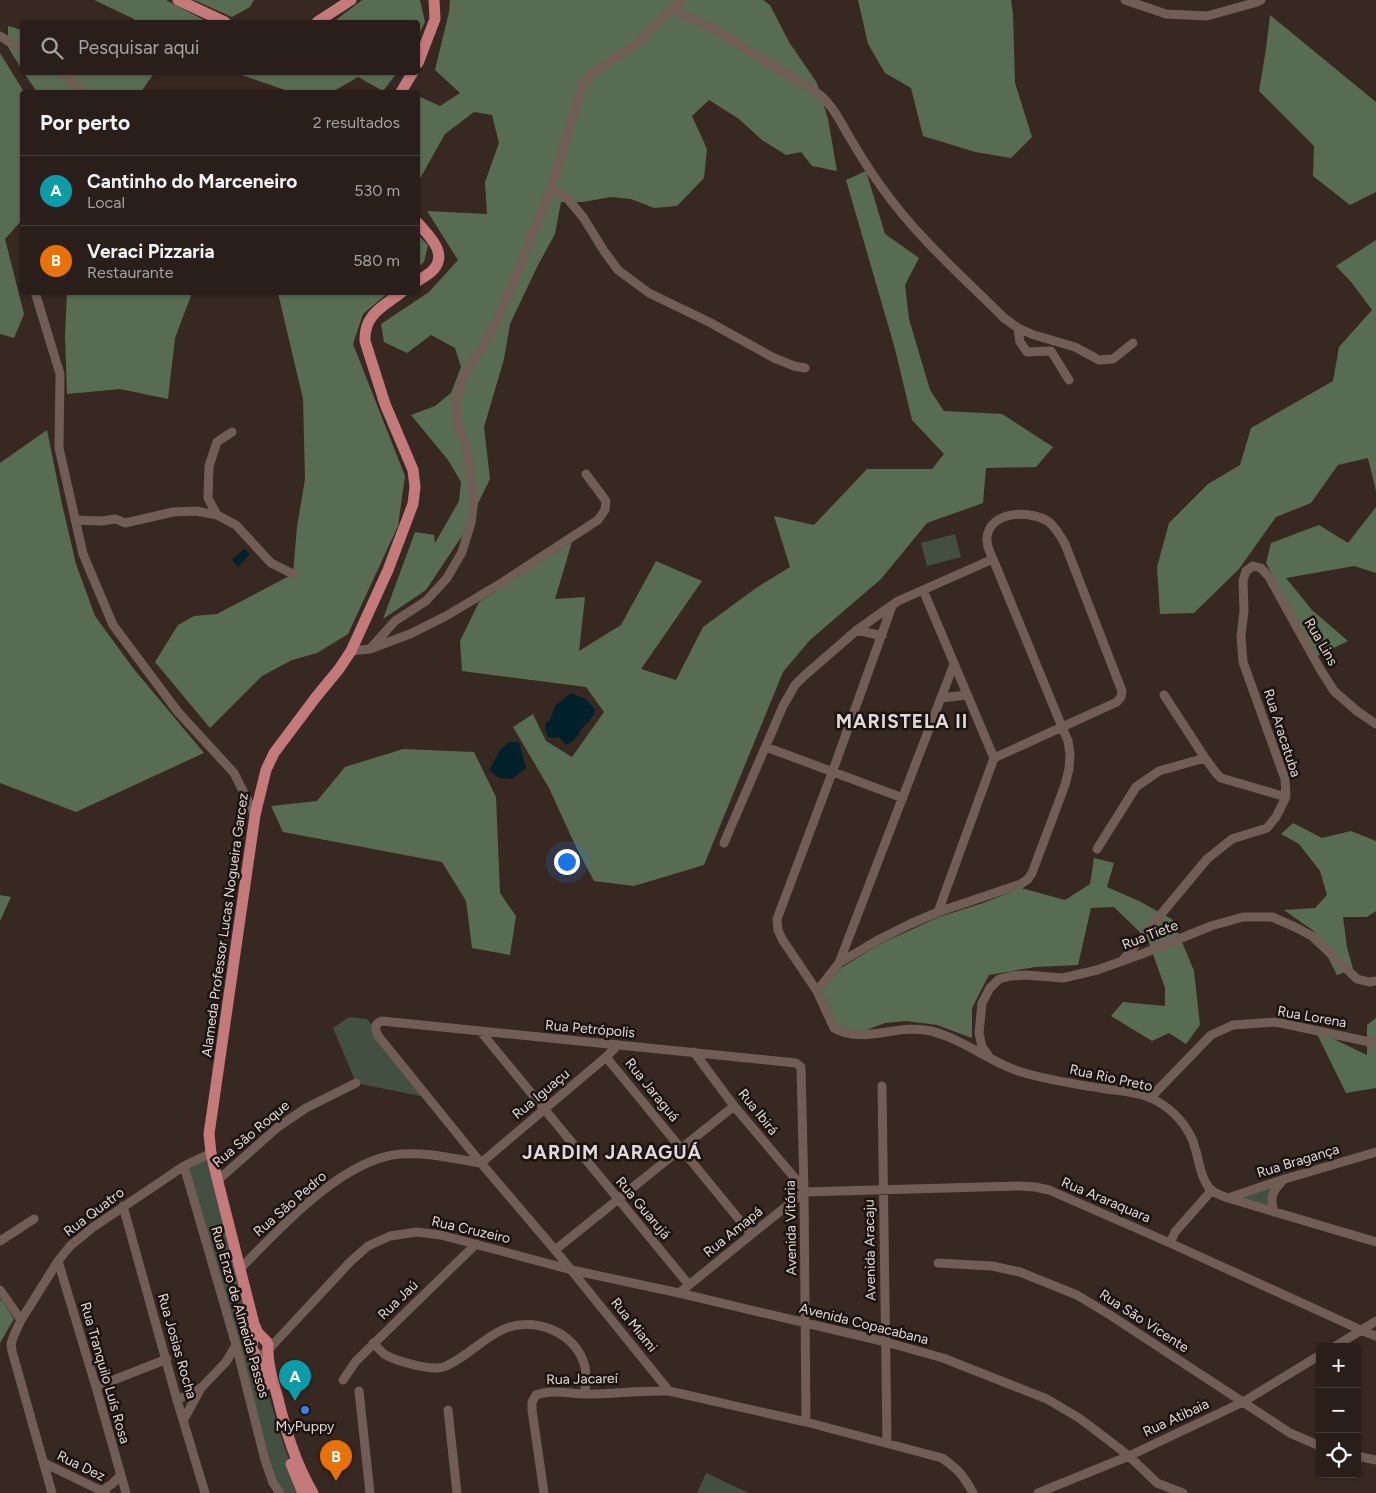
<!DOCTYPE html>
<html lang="pt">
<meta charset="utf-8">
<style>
body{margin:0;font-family:Figtree,sans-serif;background:#362b27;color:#f1f3f6}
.controls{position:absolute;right:15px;bottom:15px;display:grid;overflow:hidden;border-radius:5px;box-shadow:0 1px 4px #0004}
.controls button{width:45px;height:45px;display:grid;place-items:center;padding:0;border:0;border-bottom:1px solid #463c39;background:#2a1e1a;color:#f1f3f6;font:25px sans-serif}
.you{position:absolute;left:566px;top:861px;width:18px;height:18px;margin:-12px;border:4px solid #fff;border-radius:50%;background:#1a73e8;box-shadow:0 0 0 8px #1a73e833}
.badge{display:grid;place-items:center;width:32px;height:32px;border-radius:50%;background:#0b8043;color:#fff;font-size:16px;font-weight:700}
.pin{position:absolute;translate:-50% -41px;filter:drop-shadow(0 1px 2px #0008)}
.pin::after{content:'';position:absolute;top:26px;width:18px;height:15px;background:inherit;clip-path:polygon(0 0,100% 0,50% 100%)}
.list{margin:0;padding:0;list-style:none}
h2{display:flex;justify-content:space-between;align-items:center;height:65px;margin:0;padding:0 20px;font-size:21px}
h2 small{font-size:16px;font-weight:400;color:#a5a2a2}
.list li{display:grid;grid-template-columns:32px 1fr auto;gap:15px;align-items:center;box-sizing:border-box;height:70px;padding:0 20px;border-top:1px solid #463c39}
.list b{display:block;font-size:19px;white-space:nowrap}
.list p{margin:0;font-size:16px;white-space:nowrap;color:#a5a2a2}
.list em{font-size:16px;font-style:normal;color:#a5a2a2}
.icon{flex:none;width:28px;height:28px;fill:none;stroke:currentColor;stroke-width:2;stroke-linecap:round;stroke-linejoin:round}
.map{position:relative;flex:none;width:1376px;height:1493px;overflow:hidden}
.search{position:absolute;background:#2a1e1a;box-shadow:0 1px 4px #0004;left:20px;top:20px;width:400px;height:55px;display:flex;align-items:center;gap:12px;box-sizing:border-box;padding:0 18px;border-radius:5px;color:#a5a2a2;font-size:19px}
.panel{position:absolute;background:#2a1e1a;box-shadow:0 1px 4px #0004;left:20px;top:90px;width:400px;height:205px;border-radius:5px}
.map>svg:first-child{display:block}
.green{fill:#434f40}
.forest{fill:#586c53}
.water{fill:#00212a}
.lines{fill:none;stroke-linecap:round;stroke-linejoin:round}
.minor{stroke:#6f5d56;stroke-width:9}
.major{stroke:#c4797b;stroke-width:11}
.shop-dot{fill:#3f7fe0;stroke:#1a1310;stroke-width:2}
.labels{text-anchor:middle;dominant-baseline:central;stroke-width:5;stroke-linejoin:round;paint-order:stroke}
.street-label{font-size:14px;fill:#e3d8d5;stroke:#1a1310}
.poi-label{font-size:14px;fill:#e3d8d5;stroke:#1a1310}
.district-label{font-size:19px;font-weight:bold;letter-spacing:1px;fill:#e3d8d5;stroke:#1a1310}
</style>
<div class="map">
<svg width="1376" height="1493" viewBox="0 0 1376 1493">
<rect width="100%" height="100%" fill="#382822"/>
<path class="green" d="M955 534 961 557 927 566 921 543Z
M349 1017 367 1019 430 1098 356 1083 333 1028Z
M210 1154C229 1232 246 1311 267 1389 277 1422 287 1463 305 1493H280L274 1483 187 1166Z
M1283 1180 1276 1187 1274 1211 1230 1198Z
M706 1473 747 1492V1493H697Z"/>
<path class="forest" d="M94 0H166L208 22H134V19Z
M194 0H254L250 7 232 17Z
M362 0H420L425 22 418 36V22H328L336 20Z
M450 0H763L770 5 789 42 817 83 828 119 837 171 812 166 801 152 786 155 762 140 739 119 709 100 692 116 707 149 704 178 677 206 654 208 631 199 611 197 583 202H561L555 234 538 265 510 324 504 359 484 427 490 479 462 536 426 590 383 619 415 532 434 535 435 543 459 501 461 482 448 460 411 415 435 406 451 393 461 367 455 348 431 335 407 353 384 342 381 324 429 292 458 260 427 211 487 214 485 182 499 143 492 115 474 112 445 134 418 182V96L440 106 460 93 435 70 449 12Z
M858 0H1011L1013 14 1015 83 1032 137 1011 158 975 152 923 136 911 88 885 73 868 44Z
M1270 15 1376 102V192L1350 205 1313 176 1314 146 1259 91 1266 49Z
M8 26 22 30V70L8 47Z
M0 53 24 92H22V220L5 239 24 314 14 338 0 334Z
M24 73H154L141 92H37Z
M236 73H397L383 91 358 77 332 92H284L285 90Z
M866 171 885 234 919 258 905 285 909 319 930 390 944 411 1002 414 1053 447 1036 467 986 468 983 503 927 523 881 579 810 640 783 672 704 865 634 886 594 881 576 847 549 788 513 727 533 714 546 741 572 757 604 712 586 687 462 671 460 641 479 602 572 542 555 599 585 597 579 651 621 625 656 561 702 581 641 669 676 680 703 627 756 588 790 567 774 516 814 525 867 469H932L944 454 912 420 895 349 846 180Z
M418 235 428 245 424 262 418 267Z
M1376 240V491L1368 458 1338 465 1311 503 1276 517 1239 569 1194 613 1160 614 1157 567 1169 523 1208 484 1240 465 1251 428 1333 381 1339 347 1372 310 1352 283 1336 266Z
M67 293H192L175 338 168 399 120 389 67 394 65 336Z
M278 293H388L363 314 353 344 405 476 398 526 348 634 317 653 292 660 262 676 210 728 155 662 178 625 194 616 217 614 293 574 297 527 305 479 303 399Z
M47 430 62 504 76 564 95 616 133 668 204 753 76 812 0 783V463Z
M1376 507V573L1354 566 1286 578 1312 610 1348 641 1317 656 1266 563 1271 543 1319 525 1348 543Z
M403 749 474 752 496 797 500 893 516 916 510 955 472 948 466 901 442 862 283 832 271 806 317 801 345 767Z
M1293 823 1322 838 1351 831 1376 841V911L1367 917H1343L1347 947 1353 969 1337 975 1315 932 1284 910 1315 908 1327 895 1320 871 1299 844 1281 834Z
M1094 858 1114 863 1107 887 1141 902 1173 920 1194 971 1200 1025 1186 1044 1169 1033 1152 1041 1111 1016 1123 1002 1165 1006V988L1148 940 1114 907 1091 908 1078 965 1035 967 989 975 972 1008V1038L937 1025 906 1021 885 1023 864 1031 850 1030 837 1025 822 991 841 968 878 945 939 917 983 903 1021 888 1065 900 1090 884Z
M0 895 11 897 0 921Z
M1376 1018V1088L1346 1093 1315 1030 1367 1055V1025Z
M1 1299 14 1319 0 1343V1301Z"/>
<path class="water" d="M244 549 250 554 238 567 232 560Z
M571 693 586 699 595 710C591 723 587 721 581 730 575 739 576 740 566 745L559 737 550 738 546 733 545 724 550 720 555 706Z
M509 742H519L526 768 512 779 499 778 489 770 501 749Z"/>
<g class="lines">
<path class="minor" d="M682 0 671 9 717 31 819 94C835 108 839 120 850 138 860 155 871 173 883 189 917 237 963 277 1004 318L1018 328 1034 335 1075 347 1099 360 1113 359 1133 343
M1125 0 1166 14 1207 16 1254 3 1261 0
M0 36 22 50
M59 72 85 92
M551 188 567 198 583 217 604 251 618 270 649 293 709 322 774 358 794 366 805 368
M35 292 60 374 59 448 83 554 113 625 178 712 234 773 255 815
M1018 328 1020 342 1027 352 1051 351 1069 380
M217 515 208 498 209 466 217 442 232 432
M75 520 101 521 116 519 125 523 173 512 196 511 217 515 236 525 271 563 293 574
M923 590 994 758 938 912
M892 606 832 773 777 919 778 930 782 939 817 991 834 1028C864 1045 897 1023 931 1031 966 1040 993 1065 1028 1074 1054 1081 1080 1085 1106 1089 1121 1091 1138 1092 1151 1098 1168 1106 1183 1120 1191 1137 1194 1141 1194 1147 1196 1151 1199 1163 1202 1181 1211 1190 1216 1194 1223 1196 1228 1198L1376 1242
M857 630 882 636
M370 649 395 621 426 601 447 578 462 552 471 523 474 499 467 449 458 425 456 404 461 383 470 365 484 345 497 320 513 283 551 188 582 86 591 74 638 43 671 9
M351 651 370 649 410 634 446 616 503 582 598 520 605 510 606 501 586 474
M1164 695 1205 758 1216 773 1221 778 1286 797
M941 698 967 695
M766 747 903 798
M724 843 783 706 795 685 804 676 857 630 898 601 993 559
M1097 849 1136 787 1159 771 1205 758
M1123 960 1207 859 1232 839 1267 828 1276 817 1286 797 1285 779 1243 662 1241 636 1244 611 1243 581 1246 571 1253 566 1261 568 1269 577 1320 669 1334 691 1357 711 1376 724
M839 963 954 664
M817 991 839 963 876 941 910 924 938 912 1021 884 1028 879 1032 873 1065 785 1069 769 1070 754 1068 741 1062 727 993 559C990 553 986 544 987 537 991 510 1031 510 1049 522 1056 528 1061 537 1065 544L1122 691 1121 697 1117 702 994 758
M481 1032 689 1285
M694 1052 734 1106 804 1189
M988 1055 982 1047 979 1033 982 1003 990 988 999 979 1011 976 1025 975 1063 978 1097 970 1142 954 1211 926 1243 917H1272L1295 927 1312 936 1357 979 1369 982 1376 981
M606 1057 751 1234
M882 1086 887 1442
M1150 1098 1211 1035 1233 1025 1276 1022 1370 1042 1376 1040
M184 1166 236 1345 265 1460 273 1483 280 1493
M218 1180 278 1127 306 1108 356 1083
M1228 1198 1285 1179 1376 1152
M123 1206 177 1400 205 1493
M1274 1212C1269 1196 1273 1191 1284 1179
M0 1241 34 1219
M1170 1243 1175 1232 1212 1190
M555 1250 734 1106
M58 1261 96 1387 126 1493
M938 1263 992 1266 1020 1272 1077 1295 1110 1315 1290 1433 1320 1446
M240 1269C279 1229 343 1158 401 1154 428 1152 455 1159 481 1163L606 1057 618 1045
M0 1290 21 1320
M679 1293 804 1192 1018 1186 1035 1187 1049 1190 1170 1243 1361 1330 1376 1336
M373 1343C377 1346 380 1351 384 1354 395 1361 431 1371 443 1367 462 1361 482 1339 502 1330 533 1315 577 1332 585 1367 587 1375 585 1386 585 1394
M1334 1347 1376 1321
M255 1353 262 1355 268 1350 350 1262 368 1246 390 1236 417 1232 441 1235 572 1270 679 1293 886 1342 943 1358 1047 1399 1079 1418 1103 1436 1129 1456 1157 1483 1183 1493
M343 1380 356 1361 476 1244
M96 1387 167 1359
M359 1391 370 1493
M177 1400 201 1388
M448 1410 457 1493
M184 1419 201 1388 226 1362 236 1345
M806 1422 804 1192 801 1067 796 1063C658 1048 520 1036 382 1021 373 1024 375 1030 379 1037L481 1163 555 1250 669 1391 806 1422 942 1458C959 1470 963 1475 973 1493
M1357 1456 1376 1460
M44 1463 106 1493
M101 1491 112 1484 121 1475
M52 1493 12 1351 11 1344 14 1335 21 1320 58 1261 70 1246 92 1228 184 1166 211 1153
M544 1493 532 1410V1402L536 1395C552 1389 570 1394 587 1394 614 1394 642 1390 669 1391
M1038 1493 1129 1456 1243 1402 1320 1355"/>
<path class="major" d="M178 0 225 22
M317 22 351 0
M418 63 435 19 434 0
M401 92 413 72
M418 223C428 235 448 252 434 269 430 274 423 277 418 281
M254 1324 252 1348 264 1373 267 1384
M291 1464 303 1493
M313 1493C295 1463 285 1428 277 1395 272 1378 267 1362 268 1345L267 1342 258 1333 254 1324 218 1182 211 1153 209 1134 255 815 266 770 274 753 316 697 339 669 351 651 388 570 413 504 415 487 413 470 385 404 365 341C364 314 383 307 402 292"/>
</g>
<circle class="shop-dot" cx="305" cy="1410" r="5"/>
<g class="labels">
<g class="street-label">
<text transform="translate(1321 642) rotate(60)">Rua Lins</text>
<text transform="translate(1282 733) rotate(72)">Rua Aracatuba</text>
<text transform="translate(225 925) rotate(-82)">Alameda Professor Lucas Nogueira Garcez</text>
<text transform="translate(1150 935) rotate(-21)">Rua Tiete</text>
<text transform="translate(1312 1017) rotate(10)">Rua Lorena</text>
<text transform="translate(590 1029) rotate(5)">Rua Petrópolis</text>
<text transform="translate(1111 1078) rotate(12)">Rua Rio Preto</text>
<text transform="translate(652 1090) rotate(51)">Rua Jaraguá</text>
<text transform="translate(541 1094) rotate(-40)">Rua Iguaçu</text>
<text transform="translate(758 1112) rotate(51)">Rua Ibirá</text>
<text transform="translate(251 1134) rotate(-40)">Rua São Roque</text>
<text transform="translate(1298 1161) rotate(-17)">Rua Bragança</text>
<text transform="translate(1106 1200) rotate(23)">Rua Araraquara</text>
<text transform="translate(290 1204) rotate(-41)">Rua São Pedro</text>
<text transform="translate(643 1208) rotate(50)">Rua Guarujá</text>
<text transform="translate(94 1212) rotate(-37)">Rua Quatro</text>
<text transform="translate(791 1228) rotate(-91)">Avenida Vitória</text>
<text transform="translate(471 1230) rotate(13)">Rua Cruzeiro</text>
<text transform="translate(733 1232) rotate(-39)">Rua Amapá</text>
<text transform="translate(870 1250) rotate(-91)">Avenida Aracaju</text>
<text transform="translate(398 1300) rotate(-44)">Rua Jaú</text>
<text transform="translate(240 1312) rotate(74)">Rua Enzo de Almeida Passos</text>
<text transform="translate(1144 1321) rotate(33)">Rua São Vicente</text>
<text transform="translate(864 1324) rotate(14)">Avenida Copacabana</text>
<text transform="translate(634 1325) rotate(51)">Rua Miami</text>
<text transform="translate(177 1346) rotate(74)">Rua Josias Rocha</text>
<text transform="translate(105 1373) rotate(74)">Rua Tranquilo Luís Rosa</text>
<text transform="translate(582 1379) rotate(-1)">Rua Jacareí</text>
<text transform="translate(1176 1418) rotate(-25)">Rua Atibaia</text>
<text transform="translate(81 1466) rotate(26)">Rua Dez</text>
</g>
<g class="poi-label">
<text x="305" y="1426">MyPuppy</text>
</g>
<g class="district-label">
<text x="902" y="721">MARISTELA II</text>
<text x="612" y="1152">JARDIM JARAGUÁ</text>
</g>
</g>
</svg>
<div class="controls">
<button>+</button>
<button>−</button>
<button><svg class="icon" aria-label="locate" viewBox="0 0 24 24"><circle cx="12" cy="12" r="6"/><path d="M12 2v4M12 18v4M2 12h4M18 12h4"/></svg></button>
</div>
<div class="you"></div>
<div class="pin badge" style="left:295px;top:1401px;background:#0f9aa8">A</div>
<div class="pin badge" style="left:336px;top:1481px;background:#e8710a">B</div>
<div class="search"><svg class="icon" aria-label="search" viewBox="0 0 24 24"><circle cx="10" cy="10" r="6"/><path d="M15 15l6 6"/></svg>Pesquisar aqui</div>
<section class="panel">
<h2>Por perto<small>2 resultados</small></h2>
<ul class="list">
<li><span class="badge" style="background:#0f9aa8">A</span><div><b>Cantinho do Marceneiro</b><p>Local</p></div><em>530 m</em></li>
<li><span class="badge" style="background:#e8710a">B</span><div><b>Veraci Pizzaria</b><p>Restaurante</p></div><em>580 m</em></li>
</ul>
</section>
</div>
